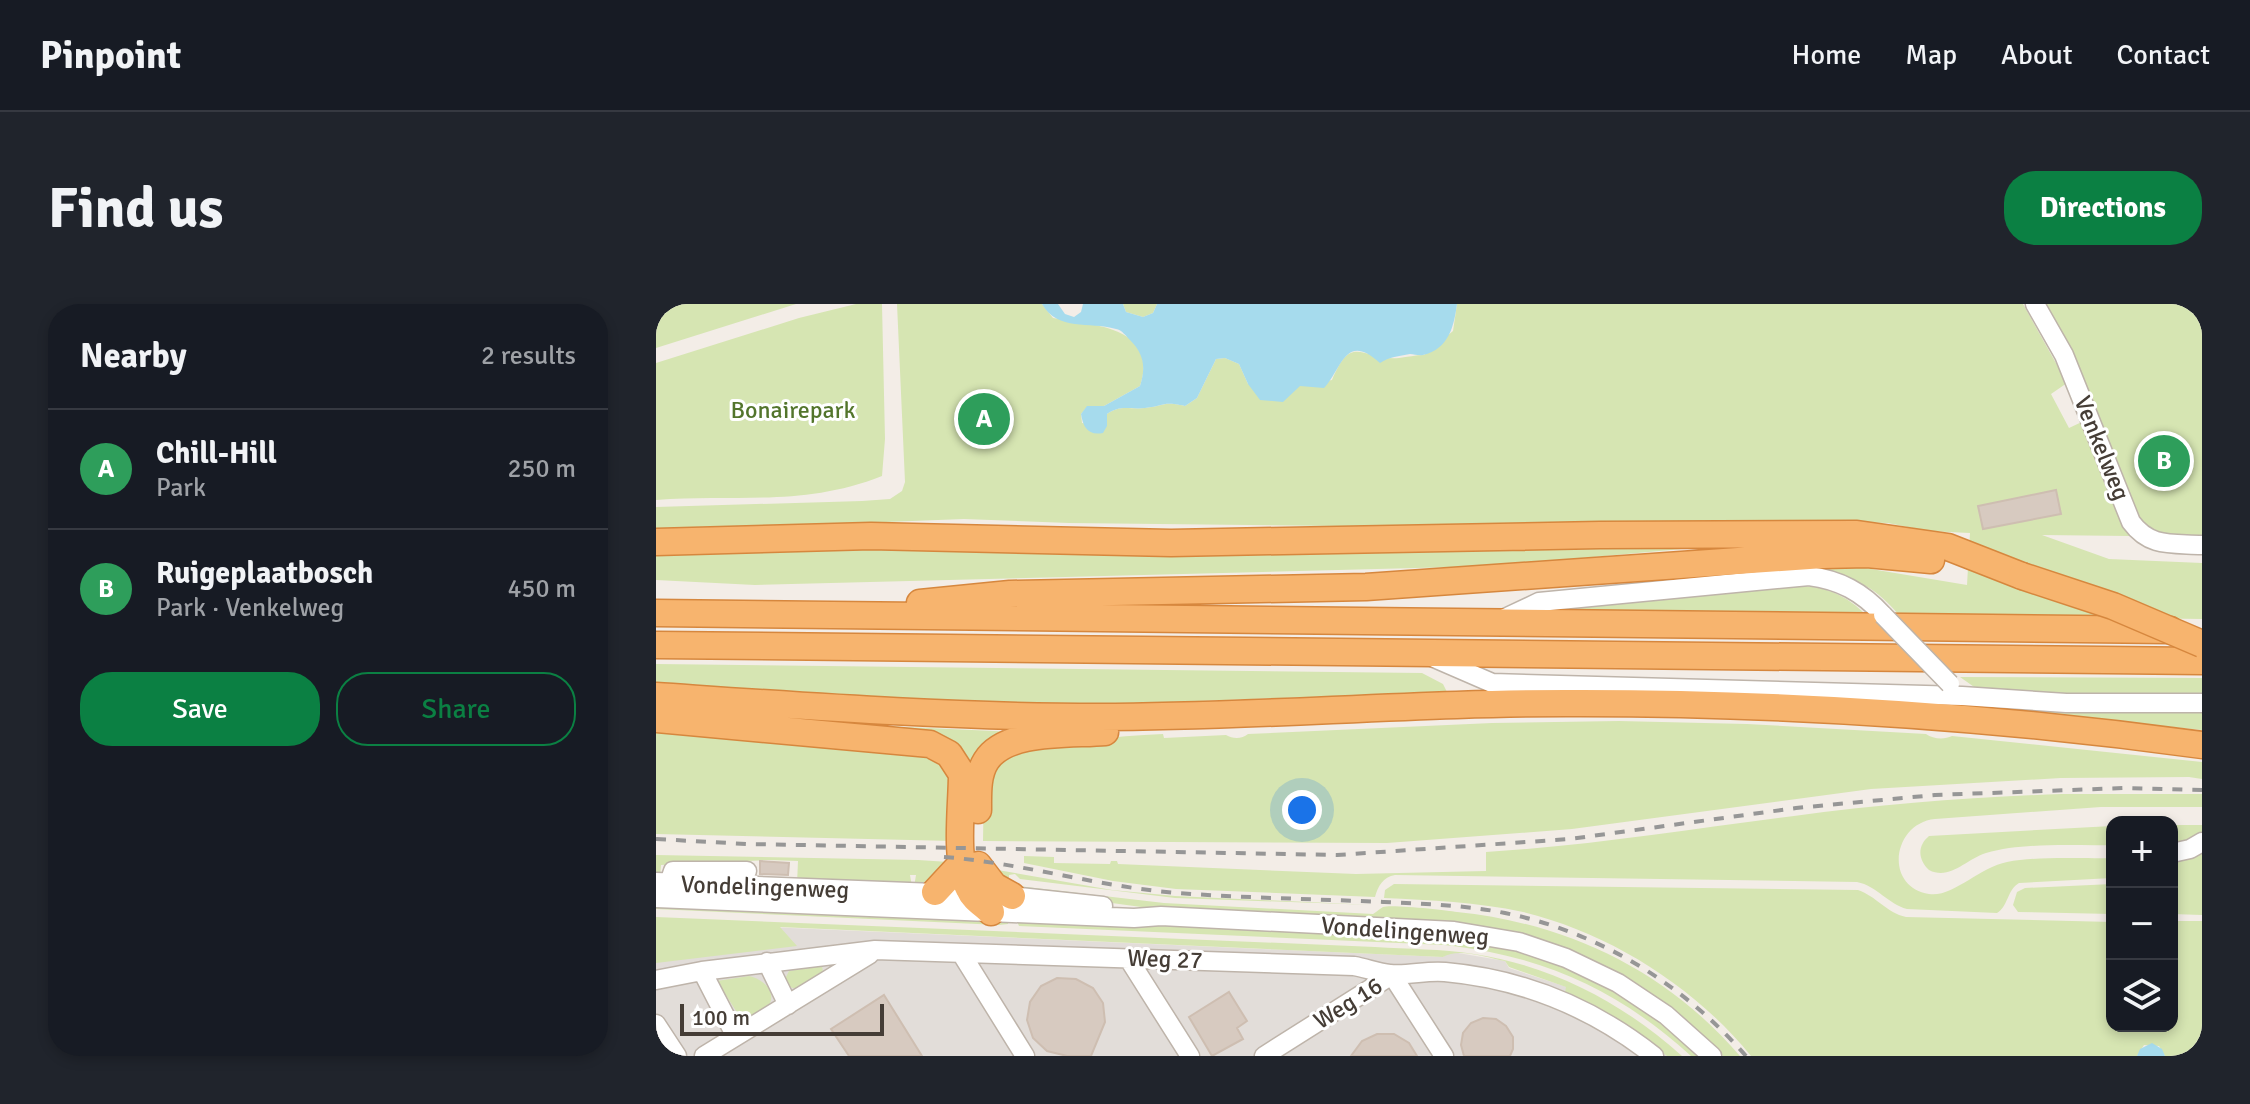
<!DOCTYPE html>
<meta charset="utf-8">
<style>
body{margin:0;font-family:Signika,sans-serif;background:#20242c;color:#f1f3f6}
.controls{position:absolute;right:24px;bottom:24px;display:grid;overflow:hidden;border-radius:16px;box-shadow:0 4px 12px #0003}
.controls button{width:72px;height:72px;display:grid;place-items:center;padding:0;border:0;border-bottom:2px solid #363941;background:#171b24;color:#f1f3f6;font:40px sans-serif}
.scale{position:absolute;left:24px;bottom:20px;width:204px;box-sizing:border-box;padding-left:8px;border:4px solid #453d36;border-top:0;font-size:22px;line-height:28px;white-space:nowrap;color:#453d36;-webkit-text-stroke:6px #fff;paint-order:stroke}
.you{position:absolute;left:646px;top:506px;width:28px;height:28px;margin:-20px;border:6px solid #fff;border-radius:50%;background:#1a73e8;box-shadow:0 0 0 12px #1a73e833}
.badge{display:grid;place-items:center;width:52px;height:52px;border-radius:50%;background:#0b8043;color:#fff;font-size:26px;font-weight:700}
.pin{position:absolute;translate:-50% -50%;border:4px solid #fff;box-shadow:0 2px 8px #0006}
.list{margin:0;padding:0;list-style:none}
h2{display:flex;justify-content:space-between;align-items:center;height:104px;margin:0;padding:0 32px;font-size:34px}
h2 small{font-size:26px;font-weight:400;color:#9ea1a6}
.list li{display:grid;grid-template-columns:52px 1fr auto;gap:24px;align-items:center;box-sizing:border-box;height:120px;padding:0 32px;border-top:2px solid #363941}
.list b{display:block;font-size:30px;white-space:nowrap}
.list p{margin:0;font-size:26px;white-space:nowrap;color:#9ea1a6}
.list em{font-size:26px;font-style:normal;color:#9ea1a6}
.actions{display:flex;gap:16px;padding:24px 32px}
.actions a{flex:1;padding:18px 0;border:2px solid #0b8043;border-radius:32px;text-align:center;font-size:28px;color:#0b8043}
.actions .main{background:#0b8043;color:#fff}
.icon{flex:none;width:44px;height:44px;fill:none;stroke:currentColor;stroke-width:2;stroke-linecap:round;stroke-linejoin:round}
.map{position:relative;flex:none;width:1546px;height:752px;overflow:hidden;border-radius:32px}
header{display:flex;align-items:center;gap:48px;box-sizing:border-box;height:112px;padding:0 40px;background:#171b24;border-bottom:2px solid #363941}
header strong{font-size:38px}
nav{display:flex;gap:44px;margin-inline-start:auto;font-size:28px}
.intro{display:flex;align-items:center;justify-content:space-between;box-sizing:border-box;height:192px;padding:0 48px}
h1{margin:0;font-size:56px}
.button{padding:20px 36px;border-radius:32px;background:#0b8043;color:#fff;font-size:28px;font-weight:700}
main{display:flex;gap:48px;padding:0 48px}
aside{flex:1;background:#171b24;border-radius:32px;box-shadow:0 4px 12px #0003}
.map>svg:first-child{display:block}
.industrial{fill:#e2ddd9}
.green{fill:#d6e5b2}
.water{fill:#a6dbed}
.building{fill:#d7cac0;stroke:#cebeb1;stroke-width:2}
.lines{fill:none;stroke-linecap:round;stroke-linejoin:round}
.minor-casing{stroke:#beb4aa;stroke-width:21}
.highway-casing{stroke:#d6873e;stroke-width:29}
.minor{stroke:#fff;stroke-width:18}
.highway{stroke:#f7b46e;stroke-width:26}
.rail{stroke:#969696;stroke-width:4;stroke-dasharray:10 10;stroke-linecap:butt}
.minor-bridge-casing{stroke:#beb4aa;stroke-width:21;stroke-linecap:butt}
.highway-bridge-casing{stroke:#d6873e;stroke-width:29;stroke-linecap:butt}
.minor-bridge{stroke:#fff;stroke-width:18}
.highway-bridge{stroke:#f7b46e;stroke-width:26}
.labels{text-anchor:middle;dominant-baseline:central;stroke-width:6;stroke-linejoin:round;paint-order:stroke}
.park-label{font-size:24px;fill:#53752c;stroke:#fff}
.street-label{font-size:24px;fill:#453d36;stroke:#fff}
</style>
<header>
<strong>Pinpoint</strong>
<nav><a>Home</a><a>Map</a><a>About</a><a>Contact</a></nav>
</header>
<div class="intro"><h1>Find us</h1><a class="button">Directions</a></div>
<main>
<aside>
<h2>Nearby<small>2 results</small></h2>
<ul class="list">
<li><span class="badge" style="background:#2e9e5b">A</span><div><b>Chill-Hill</b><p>Park</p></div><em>250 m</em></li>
<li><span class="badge" style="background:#2e9e5b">B</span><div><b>Ruigeplaatbosch</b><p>Park · Venkelweg</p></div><em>450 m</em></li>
</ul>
<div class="actions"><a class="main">Save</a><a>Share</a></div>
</aside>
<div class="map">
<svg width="1546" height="752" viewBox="0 0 1546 752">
<rect width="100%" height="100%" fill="#f3ede7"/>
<path class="industrial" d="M0 618 787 653 793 649H802L849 657 853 664 911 683 909 688 960 714 1011 752H0Z"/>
<path class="green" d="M12 0H140L0 44V4Z
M200 0H226L229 135 226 172C148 203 80 190 0 196V59L143 14Z
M241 0H386L397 14C436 21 504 22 484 82L448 102 431 103 425 110 426 119 451 122V110C465 100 474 106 489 104 510 102 506 97 529 102L541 94 560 55 569 54 583 60 592 80 644 82 676 76C696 27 706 57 743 54 752 53 759 51 768 51L797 27 801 0H1367L1411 79 1395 90 1413 124 1430 116 1476 226 1473 232 1386 231 1453 255 1546 259V315L1243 311C1222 286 1201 273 1169 269L1166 262 1209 264 1311 281 1314 229 1271 227 1232 219 1123 216 775 223 413 219 308 215 0 227V203L206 197 234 195 246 187 249 178Z
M467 0H501L497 9 487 13 470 8Z
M1387 0H1546V235L1497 228 1484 217 1426 70Z
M1059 242 838 262 99 281 0 276V243Z
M1127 281C1161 281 1185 286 1209 310L882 305Z
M0 360 766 369 787 380 791 388 516 398 515 401 345 402 0 381Z
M1304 373 1546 374V392L1450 393 1321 385Z
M1291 400 1546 403V426Z
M963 417 1091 420 1270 430C1277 435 1288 436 1296 432L1546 458V475L1533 473 1405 474 1215 485 916 525 731 539 327 537 328 475 344 450C398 440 451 432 507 430L508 434 570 431C577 435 586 435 592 430L836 419Z
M184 420 360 428 322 459 312 461Z
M0 423 264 448 295 466 297 537 0 530Z
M1406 490H1546V503H1445L1279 515C1237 519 1227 582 1273 590 1296 594 1324 563 1351 558 1381 552 1425 555 1456 554V574L1363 579C1351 586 1352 603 1341 609L1251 605C1232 600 1221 582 1201 578L739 571C727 573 722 582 719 593L520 585 457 577 368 559V552L398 553V559L454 560 455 557H461L462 560 700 570 830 567V548C931 542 1035 525 1138 512 1227 500 1316 493 1406 490Z
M1516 521H1546V534L1516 544Z
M1456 522V541C1417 542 1367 538 1330 549 1310 555 1294 577 1273 566 1262 556 1261 542 1273 532Z
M1546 543V611L1516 610V556Z
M0 551 262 556 293 558 278 578 258 583 260 571H254L256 583 141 580 142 557 112 556 5 561 4 573 0 572Z
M330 564 456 586 519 592 717 601 519 594 364 575 359 570 353 571V585Z
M738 580 1202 586C1220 592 1231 609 1250 613L1456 618V722H1516V617H1546V752H1509L1503 742 1488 741 1481 752H1095C1039 683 954 629 867 608 821 598 774 596 728 594L729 586Z
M1456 580V610L1362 608 1357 601 1361 588 1369 584Z
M362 582 508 599 717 610C721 608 723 605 727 603 734 600 790 606 801 608 911 619 1011 667 1084 752H1067C1018 702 975 677 913 647L500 605 360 586Z
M0 597 353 616 352 620 343 621 0 605Z
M0 613 719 643C752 645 785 645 818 650 897 662 967 699 1026 752H1011L960 714 909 688 910 683 853 663 849 657C832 654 802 643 787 653L124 623 141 642 0 659Z
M360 615 788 633 856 644 922 667 986 702 1046 752H1035C961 685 887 652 788 641L363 622Z
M166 662 167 668 141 685 133 683 129 675 133 667Z
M93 672C104 674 120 685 114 699 110 707 95 714 87 718L61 677Z"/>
<path class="water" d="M386 0H402L409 10 418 13 425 8 427 0H467L470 8 487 13 497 9 501 0H801C798 22 793 45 767 51 763 52 758 50 754 50 743 52 733 53 724 59 689 27 686 65 668 84L644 82 627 98 604 96 592 80 583 60 569 54 560 55 541 94 529 102C505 97 510 102 489 104 474 106 465 100 451 110V122L447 129C432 132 427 123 425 110L431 102H448L484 82C490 63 488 50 474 36 470 32 466 26 460 25 433 17 402 28 386 0Z
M1496 739 1506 745 1509 752H1481L1484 745Z"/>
<path class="building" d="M1400 186 1405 210 1327 225 1322 202Z
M104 557 133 559 132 571 104 570Z
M401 674 420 675 437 684 447 699 449 718 435 752H411L391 747 377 734 371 716 374 698 385 682Z
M573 688 591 717 581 724 587 735 556 752 533 713Z
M228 691 266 752H193L175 725Z
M827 714 840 715 850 722 857 733V745L854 752H808L805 741 807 729 815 719Z
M721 730H738L753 739 761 752H695L706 737Z"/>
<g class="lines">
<g class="minor-casing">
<path id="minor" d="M1379 0 1408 51 1475 218C1494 244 1516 239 1546 241
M847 315 883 298 1153 272C1184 276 1206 288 1227 311
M776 353 836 379 1306 392 1410 399H1546
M1516 549 1534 545 1546 538
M14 576 17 567H91
M0 578 356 592 447 602
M0 594 478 614 505 612 798 627 863 638 910 654 962 679 1010 711 1056 752
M305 649 369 752
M472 654 534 752
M111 658 132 701
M46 667 79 731
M0 676 46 667 219 646 698 662C710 664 722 669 734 670 752 672 771 666 789 668 867 675 937 704 998 752
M0 720 21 752
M48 752 214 650
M608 752 736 671 788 752"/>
</g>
<g class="highway-casing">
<path id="highway" d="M0 238 215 232 515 239 944 231 1201 230 1292 243 1366 272
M264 299 354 290 710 283 1167 251 1211 250 1275 256
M0 309 1514 326
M0 341 1546 357
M0 392C148 402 295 413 443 413 604 413 764 398 925 399 1132 399 1341 413 1546 441
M0 415 274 440 293 450 306 470C306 503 298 556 313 585 317 595 328 601 335 608
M322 506C322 490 321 471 330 457 350 425 416 431 449 428
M322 561 338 582 356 592
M279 588 305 560"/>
</g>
<use href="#minor" class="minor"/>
<use href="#highway" class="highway"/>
<path class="rail" d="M0 535 91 540 681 551 914 535 1140 504 1279 491 1469 484 1546 486
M288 553C367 559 443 583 522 589 590 594 659 595 728 598 769 600 809 601 849 609 943 628 1027 680 1090 752"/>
<g class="minor-bridge-casing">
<path id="minor-bridge" d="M1227 311 1294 380"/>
</g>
<g class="highway-bridge-casing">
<path id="highway-bridge" d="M1366 272 1457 302 1546 340"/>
</g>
<use href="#minor-bridge" class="minor-bridge"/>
<use href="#highway-bridge" class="highway-bridge"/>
</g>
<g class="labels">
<g class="park-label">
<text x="137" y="106">Bonairepark</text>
</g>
<g class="street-label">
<text transform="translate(1446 144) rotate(68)">Venkelweg</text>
<text transform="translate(109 583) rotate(2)">Vondelingenweg</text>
<text transform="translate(749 627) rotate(4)">Vondelingenweg</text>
<text transform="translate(509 655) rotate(2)">Weg 27</text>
<text transform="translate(692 699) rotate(-32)">Weg 16</text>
</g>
</g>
</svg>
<div class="controls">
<button>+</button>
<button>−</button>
<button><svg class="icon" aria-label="layers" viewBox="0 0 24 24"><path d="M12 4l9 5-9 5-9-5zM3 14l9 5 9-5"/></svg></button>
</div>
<div class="scale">100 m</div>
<div class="you"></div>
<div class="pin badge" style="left:328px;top:115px;background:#2e9e5b">A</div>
<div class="pin badge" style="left:1508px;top:157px;background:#2e9e5b">B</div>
</div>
</main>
